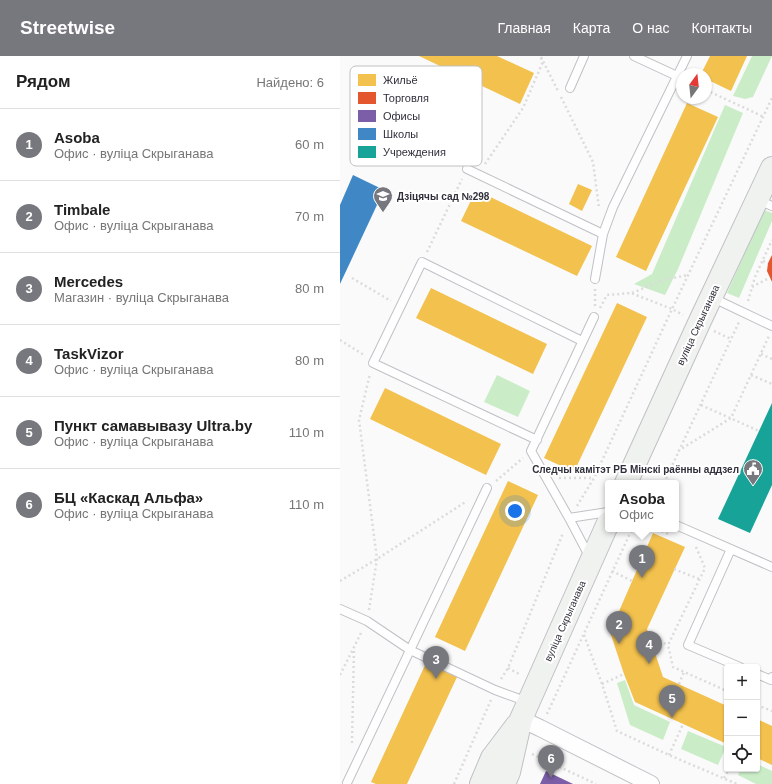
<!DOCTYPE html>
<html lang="ru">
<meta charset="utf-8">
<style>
body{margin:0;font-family:Helvetica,sans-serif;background:#f6f6f6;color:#222}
.controls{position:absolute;right:12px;bottom:12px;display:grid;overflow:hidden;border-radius:4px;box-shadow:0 1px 3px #0004}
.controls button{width:36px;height:36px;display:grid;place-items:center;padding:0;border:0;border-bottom:1px solid #e0e0e0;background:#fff;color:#222;font:20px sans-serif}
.compass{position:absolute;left:336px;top:12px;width:36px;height:36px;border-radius:50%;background:#fff;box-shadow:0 1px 3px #0004;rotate:15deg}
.you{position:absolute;left:175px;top:455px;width:14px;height:14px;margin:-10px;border:3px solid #fff;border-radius:50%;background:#1a73e8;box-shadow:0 0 0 6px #1a73e833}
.badge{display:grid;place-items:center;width:26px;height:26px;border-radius:50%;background:#77777e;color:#fff;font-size:13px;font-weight:700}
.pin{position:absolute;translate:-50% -33px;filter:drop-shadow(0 1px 2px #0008)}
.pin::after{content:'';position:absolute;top:21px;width:14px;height:12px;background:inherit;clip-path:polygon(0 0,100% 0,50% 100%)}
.popup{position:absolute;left:265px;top:424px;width:74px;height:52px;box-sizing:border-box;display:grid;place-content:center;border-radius:4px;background:#fff;filter:drop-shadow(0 1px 3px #0005);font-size:13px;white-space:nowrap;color:#767676}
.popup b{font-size:15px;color:#222}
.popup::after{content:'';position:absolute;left:50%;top:100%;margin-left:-8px;border:8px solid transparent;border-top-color:#fff}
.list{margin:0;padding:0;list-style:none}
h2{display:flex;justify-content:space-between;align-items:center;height:52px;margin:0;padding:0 16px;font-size:17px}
h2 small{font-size:13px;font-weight:400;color:#767676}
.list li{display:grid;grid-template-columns:26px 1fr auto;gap:12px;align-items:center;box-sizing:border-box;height:72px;padding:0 16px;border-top:1px solid #e0e0e0}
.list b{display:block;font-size:15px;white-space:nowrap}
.list p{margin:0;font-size:13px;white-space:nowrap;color:#767676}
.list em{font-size:13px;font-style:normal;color:#767676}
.icon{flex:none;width:22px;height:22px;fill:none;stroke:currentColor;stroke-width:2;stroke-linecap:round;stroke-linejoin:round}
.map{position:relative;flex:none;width:432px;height:728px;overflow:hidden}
header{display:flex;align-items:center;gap:24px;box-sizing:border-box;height:56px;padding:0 20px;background:#77777e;color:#fff}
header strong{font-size:19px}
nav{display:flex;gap:22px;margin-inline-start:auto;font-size:14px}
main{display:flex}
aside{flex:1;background:#fff}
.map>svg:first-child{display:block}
.green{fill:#caedc8}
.homes{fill:#f2c14e}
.shops{fill:#e4572e}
.offices{fill:#7b5ea7}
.schools{fill:#3f88c5}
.public{fill:#17a398}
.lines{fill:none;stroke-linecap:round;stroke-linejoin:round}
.lane-casing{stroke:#c0c0c6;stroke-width:10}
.street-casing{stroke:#c0c0c6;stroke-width:18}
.secondary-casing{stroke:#c0c0c6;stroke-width:24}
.path{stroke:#dbdbdb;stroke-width:2.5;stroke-dasharray:2 3;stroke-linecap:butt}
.lane{stroke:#fefefe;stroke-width:8}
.street{stroke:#fefefe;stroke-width:16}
.secondary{stroke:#f0f2f0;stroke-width:22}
.labels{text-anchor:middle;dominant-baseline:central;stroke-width:4;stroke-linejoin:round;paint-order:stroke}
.poi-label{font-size:10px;font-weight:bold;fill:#30303c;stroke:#fff;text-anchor:start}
.street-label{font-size:10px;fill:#30303c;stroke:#fff}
.key{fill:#fff;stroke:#c1c1c4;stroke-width:1}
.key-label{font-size:11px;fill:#30303c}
</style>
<header>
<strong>Streetwise</strong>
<nav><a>Главная</a><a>Карта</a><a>О нас</a><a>Контакты</a></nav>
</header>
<main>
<aside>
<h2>Рядом<small>Найдено: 6</small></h2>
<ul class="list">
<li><span class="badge">1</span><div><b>Asoba</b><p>Офис · вуліца Скрыганава</p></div><em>60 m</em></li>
<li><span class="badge">2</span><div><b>Timbale</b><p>Офис · вуліца Скрыганава</p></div><em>70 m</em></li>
<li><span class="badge">3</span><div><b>Mercedes</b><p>Магазин · вуліца Скрыганава</p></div><em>80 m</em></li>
<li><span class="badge">4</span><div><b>TaskVizor</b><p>Офис · вуліца Скрыганава</p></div><em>80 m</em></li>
<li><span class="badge">5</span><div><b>Пункт самавывазу Ultra.by</b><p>Офис · вуліца Скрыганава</p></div><em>110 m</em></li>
<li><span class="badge">6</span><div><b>БЦ «Каскад Альфа»</b><p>Офис · вуліца Скрыганава</p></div><em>110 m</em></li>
</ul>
</aside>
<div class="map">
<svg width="432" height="728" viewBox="0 0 432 728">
<rect width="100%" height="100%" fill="#fafafa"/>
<path class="green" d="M412 0H432L413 41 405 43 393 40Z
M385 49 403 57 338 213 325 239 294 228 312 218Z
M424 154 432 157V165L399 242 387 237Z
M157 319 190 335 178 361 144 346Z
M285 624 294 649 330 666 323 684 290 669 277 627Z
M348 675 386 691 378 709 341 693Z
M417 708 432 715V728H416L398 719 401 713H417Z"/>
<path class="homes" d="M79 0H157L194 17 180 48Z
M370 0H407L391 35 366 23V18H361Z
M347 47 378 61 306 215 276 201Z
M238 128 252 134 242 155 229 148Z
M136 134 252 190 237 220 121 165Z
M91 232 207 288 193 318 76 262Z
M277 247 307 261 234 416 204 402Z
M45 332 161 388 146 419 30 363Z
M168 425 198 439 125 595 95 581Z
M313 477 345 491 307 573 323 621 387 650V688L295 646 284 618 270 576Z
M86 607 117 621 67 728H36L31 726Z
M417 663 432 670V709L417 702Z"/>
<path class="shops" d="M432 199V226L427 215 428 207Z"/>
<path class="offices" d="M206 715 233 728H200Z"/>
<path class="schools" d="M13 119 44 134 0 228V149Z"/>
<path class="public" d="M432 347V429L410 477 378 463Z"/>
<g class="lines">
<g class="lane-casing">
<path id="lane" d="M294 0 337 20
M230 32 244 0
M127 113 263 178 273 151 347 0
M418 144 432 150
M255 223 263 178
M371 241 432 270
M197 384 33 307 37 299 82 206 242 285
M229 462 268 456
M336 469 432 511
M391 493 348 589 400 611
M249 500 229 462 191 395 254 261
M0 553 27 565 70 594 155 634 188 646
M417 618 431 624 432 621
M7 727 147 432"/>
</g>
<g class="street-casing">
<path id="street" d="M181 663 200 672 311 728"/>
</g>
<g class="secondary-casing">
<path id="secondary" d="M286 427 359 267 432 112
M141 728 152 702 177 669
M164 728 169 716 181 663 268 467"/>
</g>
<path class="path" d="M201 1 218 35
M366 34 424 61
M221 41 253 106 259 152
M145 108 183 52 202 8 201 1 200 0
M87 196 122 123
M423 205 428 207
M12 222 51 245
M412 231 429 222
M292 237 323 224 348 219
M408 245 415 221 432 184
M255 250V233
M260 252 267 239 291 237 332 253 343 259
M374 275 391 283
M0 284 24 299
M421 298 432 303
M411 319 432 328
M361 349 419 375
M338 395 391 362 429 280
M219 422H254
M156 425 183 402
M324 427 399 266
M237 450 254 422 332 253 432 42
M317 473 328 478
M356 491 365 512 328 589 333 611 387 635
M334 513 359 523
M272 515 292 525
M0 525 37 503 127 445
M29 554 37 503 19 364 30 318
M244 579 262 628 277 675 329 699 397 728
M310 581 328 589
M168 612 181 619
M0 619 22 575
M161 623 168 612 223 477
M262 628 284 618
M339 628 344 616
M417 649 432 655
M207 658 292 473
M12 687 14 592
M192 698 256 728
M329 699 343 668
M384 722 389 713
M114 728 151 644"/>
<use href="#lane" class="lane"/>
<use href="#street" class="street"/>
<use href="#secondary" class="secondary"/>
</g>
<defs>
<g id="school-pin" transform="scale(1)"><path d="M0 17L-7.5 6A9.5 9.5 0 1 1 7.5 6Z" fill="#77777e" stroke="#fff"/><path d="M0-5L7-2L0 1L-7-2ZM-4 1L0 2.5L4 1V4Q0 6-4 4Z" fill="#fff"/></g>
<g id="civic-pin" transform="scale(1)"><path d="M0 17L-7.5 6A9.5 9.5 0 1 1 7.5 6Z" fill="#77777e" stroke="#fff"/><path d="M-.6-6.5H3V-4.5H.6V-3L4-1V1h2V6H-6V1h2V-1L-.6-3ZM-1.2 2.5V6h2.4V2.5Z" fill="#fff"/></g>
</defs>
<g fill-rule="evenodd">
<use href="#school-pin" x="43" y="140"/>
<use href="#civic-pin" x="413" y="413"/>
</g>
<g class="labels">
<g class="poi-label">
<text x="57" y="140">Дзіцячы сад №298</text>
<text x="399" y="413" text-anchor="end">Следчы камітэт РБ Мінскі раённы аддзел</text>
</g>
<g class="street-label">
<text transform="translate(358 269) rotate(-65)">вуліца Скрыганава</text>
<text transform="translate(225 565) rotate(-66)">вуліца Скрыганава</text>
</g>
</g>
<rect x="10" y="10" width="132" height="100" rx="6" class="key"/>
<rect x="18" y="18" width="18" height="12" fill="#f2c14e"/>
<rect x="18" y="36" width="18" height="12" fill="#e4572e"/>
<rect x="18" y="54" width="18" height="12" fill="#7b5ea7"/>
<rect x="18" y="72" width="18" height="12" fill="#3f88c5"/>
<rect x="18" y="90" width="18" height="12" fill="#17a398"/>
<g class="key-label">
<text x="43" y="28">Жильё</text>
<text x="43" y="46">Торговля</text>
<text x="43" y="64">Офисы</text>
<text x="43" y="82">Школы</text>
<text x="43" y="100">Учреждения</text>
</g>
</svg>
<div class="controls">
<button>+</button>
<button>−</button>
<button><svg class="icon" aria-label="locate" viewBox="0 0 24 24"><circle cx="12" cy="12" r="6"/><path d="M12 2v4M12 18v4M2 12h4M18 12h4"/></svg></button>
</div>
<svg class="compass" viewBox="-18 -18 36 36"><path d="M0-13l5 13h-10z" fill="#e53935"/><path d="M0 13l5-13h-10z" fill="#767676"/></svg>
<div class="you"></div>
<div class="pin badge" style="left:302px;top:522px">1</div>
<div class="popup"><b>Asoba</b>Офис</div>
<div class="pin badge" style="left:279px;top:588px">2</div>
<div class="pin badge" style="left:96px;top:623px">3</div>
<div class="pin badge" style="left:309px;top:608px">4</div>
<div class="pin badge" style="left:332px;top:662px">5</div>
<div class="pin badge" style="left:211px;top:722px">6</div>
</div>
</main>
